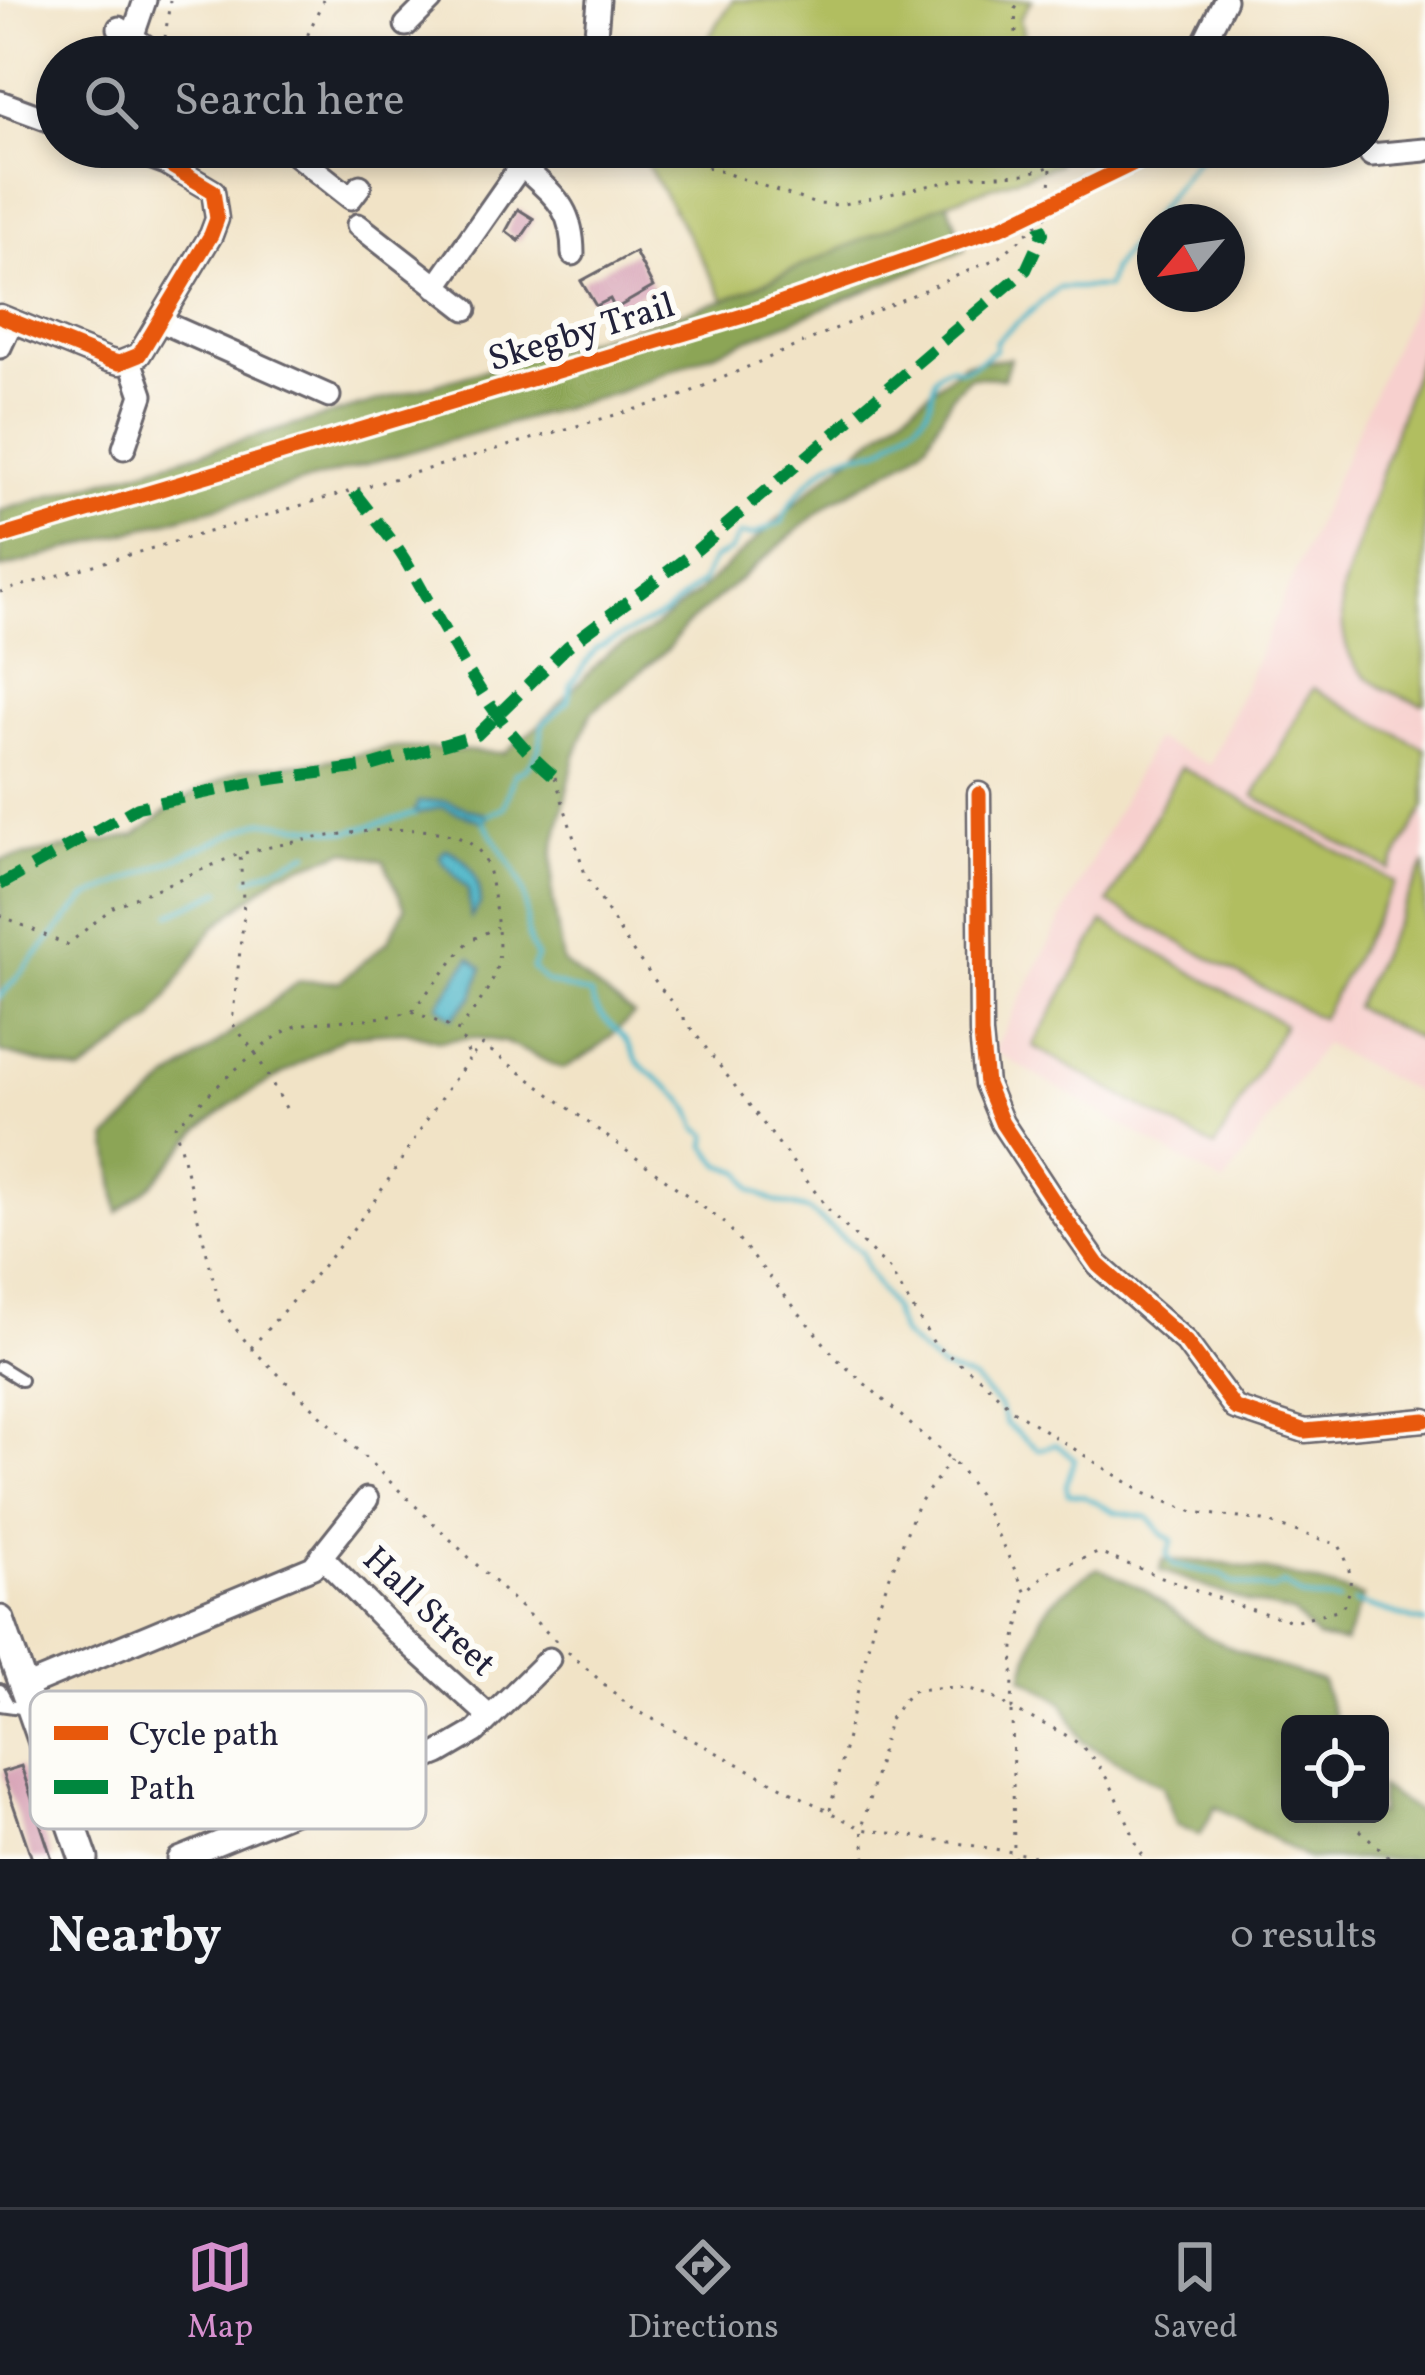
<!DOCTYPE html>
<style>
body{margin:0;font-family:Vollkorn,serif;background:#242831;color:#f1f3f6}
.controls{position:absolute;right:36px;bottom:36px;display:grid;overflow:hidden;border-radius:18px;box-shadow:0 6px 18px #0003}
.controls button{width:108px;height:108px;display:grid;place-items:center;padding:0;border:0;border-bottom:3px solid #363941;background:#171b24;color:#f1f3f6;font:60px sans-serif}
.compass{position:absolute;left:1137px;top:204px;width:108px;height:108px;border-radius:50%;background:#171b24;box-shadow:0 6px 18px #0003;rotate:241deg}
.list{margin:0;padding:0;list-style:none}
h2{display:flex;justify-content:space-between;align-items:center;height:156px;margin:0;padding:0 48px;font-size:51px}
h2 small{font-size:39px;font-weight:400;color:#9ea1a6}
.icon{flex:none;width:66px;height:66px;fill:none;stroke:currentColor;stroke-width:2;stroke-linecap:round;stroke-linejoin:round}
.map{position:relative;flex:none;width:1425px;height:1859px;overflow:hidden}
.search{position:absolute;background:#171b24;box-shadow:0 6px 18px #0003;left:36px;right:36px;top:36px;height:132px;display:flex;align-items:center;gap:30px;box-sizing:border-box;padding:0 42px;border-radius:66px;color:#9ea1a6;font-size:45px}
.sheet{height:348px;background:#171b24}
nav{display:flex;justify-content:space-around;align-items:center;box-sizing:border-box;height:168px;border-top:3px solid #363941;background:#171b24;font-size:33px;color:#9ea1a6}
nav a{display:grid;justify-items:center;gap:6px}
nav .on{color:#d690ce}
.map>svg:first-child{display:block}
.built{fill:#f7d0ce}
.green{fill:#b1be60;stroke:#6a704e;stroke-width:3}
.forest{fill:#8ca556;stroke:#576448;stroke-width:3}
.water{fill:#4bb5c8;stroke:#366c82;stroke-width:3}
.lines{fill:none;stroke-linecap:round;stroke-linejoin:round}
.stream{stroke:#4bb5c8;stroke-width:4.5}
.building{fill:#d399af}
.service-casing{stroke:#6a666c;stroke-width:16}
.minor-casing{stroke:#6a666c;stroke-width:27}
.secondary-casing{stroke:#6a666c;stroke-width:33}
.path{stroke:#6a666c;stroke-width:3;stroke-dasharray:3 9;stroke-linecap:butt}
.service{stroke:#fff;stroke-width:10}
.minor{stroke:#fff;stroke-width:21}
.secondary{stroke:#fff;stroke-width:27}
.quiet{stroke:#00873e;stroke-width:12;stroke-dasharray:24 12;stroke-linecap:butt}
.cycleway-casing{stroke:#fdfcf7;stroke-width:22}
.cycleway{stroke:#e8590c;stroke-width:15}
.labels{text-anchor:middle;dominant-baseline:central;stroke-width:12;stroke-linejoin:round;paint-order:stroke}
.street-label{font-size:36px;fill:#22223b;stroke:#fdfcf7}
.key{fill:#fdfcf7;stroke:#bbbbbf;stroke-width:3}
.key-label{font-size:33px;fill:#22223b}
</style>
<div class="map">
<svg width="1425" height="1859" viewBox="0 0 1425 1859">
<rect width="100%" height="100%" fill="#fdfcf7"/>
<filter id="ink" filterUnits="userSpaceOnUse"><feTurbulence type="fractalNoise" baseFrequency=".00833" numOctaves="2"/><feDisplacementMap in="SourceGraphic" scale="24" xChannelSelector="R" yChannelSelector="G"/><feConvolveMatrix kernelMatrix="1 2 1 2 8 2 1 2 1" color-interpolation-filters="sRGB"/></filter>
<filter id="wash" filterUnits="userSpaceOnUse"><feTurbulence type="fractalNoise" baseFrequency=".004" numOctaves="4" result="noise"/><feDisplacementMap in="SourceGraphic" scale="48" xChannelSelector="R" yChannelSelector="G"/><feGaussianBlur stdDeviation="2.7" result="paint"/><feColorMatrix in="noise" values="0 0 0 0 0 0 0 0 0 0 0 0 0 0 0 0 0 1.4 0 .05"/><feComposite in="paint" operator="in"/></filter>
<g filter="url(#wash)">
<rect width="100%" height="100%" fill="#f1e3c6"/>
<path class="built" d="M1425 276V1097L1324 1044 1224 1184 994 1051 1154 739 1210 765Z"/>
<path class="green" d="M733 0H1032L1020 18 1028 57H696Z
M637 147H1052L1058 164 948 202 725 300Z
M1425 340V703L1422 704C1354 681 1340 662 1342 592Z
M1313 688 1425 749V806L1390 870 1254 796Z
M1181 767 1395 882 1321 1019 1108 903Z
M1425 863V1042L1354 1007Z
M1103 922 1284 1024 1215 1148 1033 1046Z"/>
<path class="forest" d="M948 202 965 250 619 392 0 569V511L725 300Z
M1010 358 1004 378 970 377 953 394 928 441 910 458 832 502 801 527 685 626 669 648 591 713 575 756 553 853 552 893 563 963 634 1015 595 1050 563 1069 504 1042 472 1037 440 1041 404 1031 346 1036 233 1103 199 1130 152 1185 118 1212 108 1138 167 1082 299 981 340 982 388 941 405 908 384 861 346 851 280 873 213 928 152 1020 81 1073 0 1052V860L134 836 180 801 243 769 324 761 394 747 504 753 537 727 609 652 646 633 694 596 818 483 965 363Z
M1162 1560C1228 1560 1300 1575 1363 1597L1345 1643 1318 1639 1293 1613 1246 1602 1160 1570Z
M1098 1568 1145 1590 1204 1635 1262 1662 1322 1681 1336 1724H1290V1814H1380V1787L1425 1817V1859H1308L1216 1806 1200 1835 1176 1824 1163 1786 1083 1742 1063 1702 1023 1677C1042 1610 1037 1606 1098 1568Z"/>
<path class="water" d="M445 801 488 815 484 822 442 807 414 814 418 802Z
M446 849C471 859 479 878 480 904L471 917 468 889 442 861 440 856Z
M470 958 482 968 473 996 452 1018 438 1005Z"/>
<g class="lines">
<path class="stream" d="M488 815 504 807 514 774C535 768 542 745 542 725L568 701 571 684 596 649 664 614 702 582 713 559 730 551 739 535H753L782 522C789 499 823 462 847 455 863 450 877 455 891 442 903 429 924 421 930 403 935 391 930 376 944 369 957 363 949 370 962 369 972 368 986 356 995 350L996 341 1058 288 1107 287 1112 269 1196 160 1218 147
M484 822C497 844 515 867 523 891 530 913 522 938 537 957L532 968 546 982 591 995C595 1016 613 1025 626 1040 632 1048 633 1057 641 1065 664 1086 690 1095 697 1128L708 1135 706 1146 721 1165 742 1172 752 1190 773 1201 808 1210 861 1252 867 1270 893 1310 901 1334 940 1368 974 1380 999 1406 1006 1424 1039 1450 1055 1444 1075 1459 1066 1485 1068 1494 1083 1496 1115 1512 1148 1517 1162 1534 1173 1540 1167 1555 1174 1565 1222 1575 1233 1583 1273 1590 1283 1584 1303 1597 1339 1601
M249 879 309 853
M171 914 221 891
M0 997 86 898 262 821 347 832 414 814
M1354 1602 1425 1623"/>
</g>
<g id="blocks">
<path class="building" d="M518 209 534 219 519 241 506 231Z
M635 252 653 287 615 309 610 299 596 306 581 281Z
M21 1766 52 1859H32L2 1772Z"/>
</g>
</g>
<g filter="url(#ink)">
<use href="#blocks" fill-opacity="0" stroke="#6a666c" stroke-width="3"/>
<g class="lines">
<g class="service-casing">
<path id="service" d="M0 1367 21 1380
M0 1690 9 1706
M0 1705 28 1709"/>
</g>
<g class="minor-casing">
<path id="minor" d="M406 25 431 0
M119 28 161 57
M132 38 145 0
M1201 48 1225 0
M594 57 599 0
M0 102 57 123
M286 147 351 198 360 186
M1371 155 1425 150
M522 166C554 196 573 207 573 254
M358 225 466 309
M436 287 534 147
M0 316 108 360 119 363 139 355 211 235 217 219 213 191 166 163 123 147
M160 321 329 396
M0 347 12 321
M124 448 142 395 130 360
M979 794 981 1034 986 1084 1002 1123 1058 1208 1098 1265 1186 1342 1235 1408 1305 1431 1425 1420
M321 1556 397 1633 490 1717
M25 1687 313 1567 367 1499
M179 1859 439 1753 475 1732 549 1659"/>
</g>
<g class="secondary-casing">
<path id="secondary" d="M0 1620 84 1859"/>
</g>
<path class="path" d="M165 38 170 0
M298 57 323 0
M1017 57 1015 9 1022 0
M609 147 614 150 635 147
M638 147 658 150 816 204 839 205 974 176 1025 174 1049 167
M0 592 681 396 1000 257 1049 214 1051 167 1044 147
M555 777 585 874 628 945 832 1214 889 1269 935 1345 985 1382 1011 1409 1144 1493 1193 1512 1263 1521 1339 1545C1351 1568 1356 1587 1341 1609L1293 1621 1242 1607 1098 1553 1047 1572 1028 1592
M0 915 67 945 113 907 239 854
M412 1011 469 941 497 927
M286 1108 256 1054 232 1023 244 914 240 854C293 841 437 809 477 849 490 862 491 884 494 901 505 967 499 977 460 1029
M251 1348C293 1299 338 1252 376 1198 408 1152 434 1104 469 1060
M556 1641 251 1348 221 1310 175 1126C202 1102 269 1032 300 1025 337 1018 377 1022 412 1011L459 1031 470 1058 483 1045 726 1224 837 1359 959 1467 978 1494 1026 1593 1014 1647 1012 1709C1031 1719 1054 1727 1072 1739 1108 1764 1124 1814 1140 1852L1147 1859
M568 1652 630 1707 862 1829 866 1859
M830 1810 876 1612 917 1506 951 1460
M1360 1830 1391 1859
M1015 1859 1014 1852 1012 1709C975 1684 954 1685 911 1691L889 1720 862 1829C925 1838 987 1847 1050 1859"/>
<use href="#service" class="service"/>
<use href="#minor" class="minor"/>
<use href="#secondary" class="secondary"/>
<path class="quiet" d="M354 492C371 514 390 536 405 560 449 635 487 721 555 777
M0 885 138 807 265 780 371 766 477 735 568 646 698 549 1026 270 1043 233 1040 225"/>
<g class="cycleway-casing">
<path id="cycleway" d="M0 316 108 360 119 363 139 355 211 235 217 219 213 191 166 163 123 147
M0 537 753 313 1002 227 1167 147
M979 794 981 1034 986 1084 1002 1123 1058 1208 1098 1265 1186 1342 1235 1408 1305 1431 1425 1420"/>
</g>
<use href="#cycleway" class="cycleway"/>
</g>
</g>
<g class="labels">
<g class="street-label">
<text transform="translate(582 334) rotate(-17)">Skegby Trail</text>
<text transform="translate(428 1613) rotate(44)">Hall Street</text>
</g>
</g>
<rect x="30" y="1691" width="396" height="138" rx="18" class="key"/>
<rect x="54" y="1726" width="54" height="14" fill="#e8590c"/>
<rect x="54" y="1780" width="54" height="14" fill="#00873e"/>
<g class="key-label">
<text x="129" y="1745">Cycle path</text>
<text x="129" y="1799">Path</text>
</g>
</svg>
<div class="controls">
<button><svg class="icon" aria-label="locate" viewBox="0 0 24 24"><circle cx="12" cy="12" r="6"/><path d="M12 2v4M12 18v4M2 12h4M18 12h4"/></svg></button>
</div>
<svg class="compass" viewBox="-18 -18 36 36"><path d="M0-13l5 13h-10z" fill="#e53935"/><path d="M0 13l5-13h-10z" fill="#9ea1a6"/></svg>
<div class="search"><svg class="icon" aria-label="search" viewBox="0 0 24 24"><circle cx="10" cy="10" r="6"/><path d="M15 15l6 6"/></svg>Search here</div>
</div>
<section class="sheet">
<h2>Nearby<small>0 results</small></h2>
<ul class="list">
</ul>
</section>
<nav>
<a class="on"><svg class="icon" aria-label="map" viewBox="0 0 24 24"><path d="M3 6l6-2 6 2 6-2v14l-6 2-6-2-6 2zM9 4v14M15 6v14"/></svg>Map</a>
<a><svg class="icon" aria-label="directions" viewBox="0 0 24 24"><path d="M12 3l9 9-9 9-9-9zM9 14v-3h6M13 9l2 2-2 2"/></svg>Directions</a>
<a><svg class="icon" aria-label="saved" viewBox="0 0 24 24"><path d="M7 4h10v16l-5-4-5 4z"/></svg>Saved</a>
</nav>
